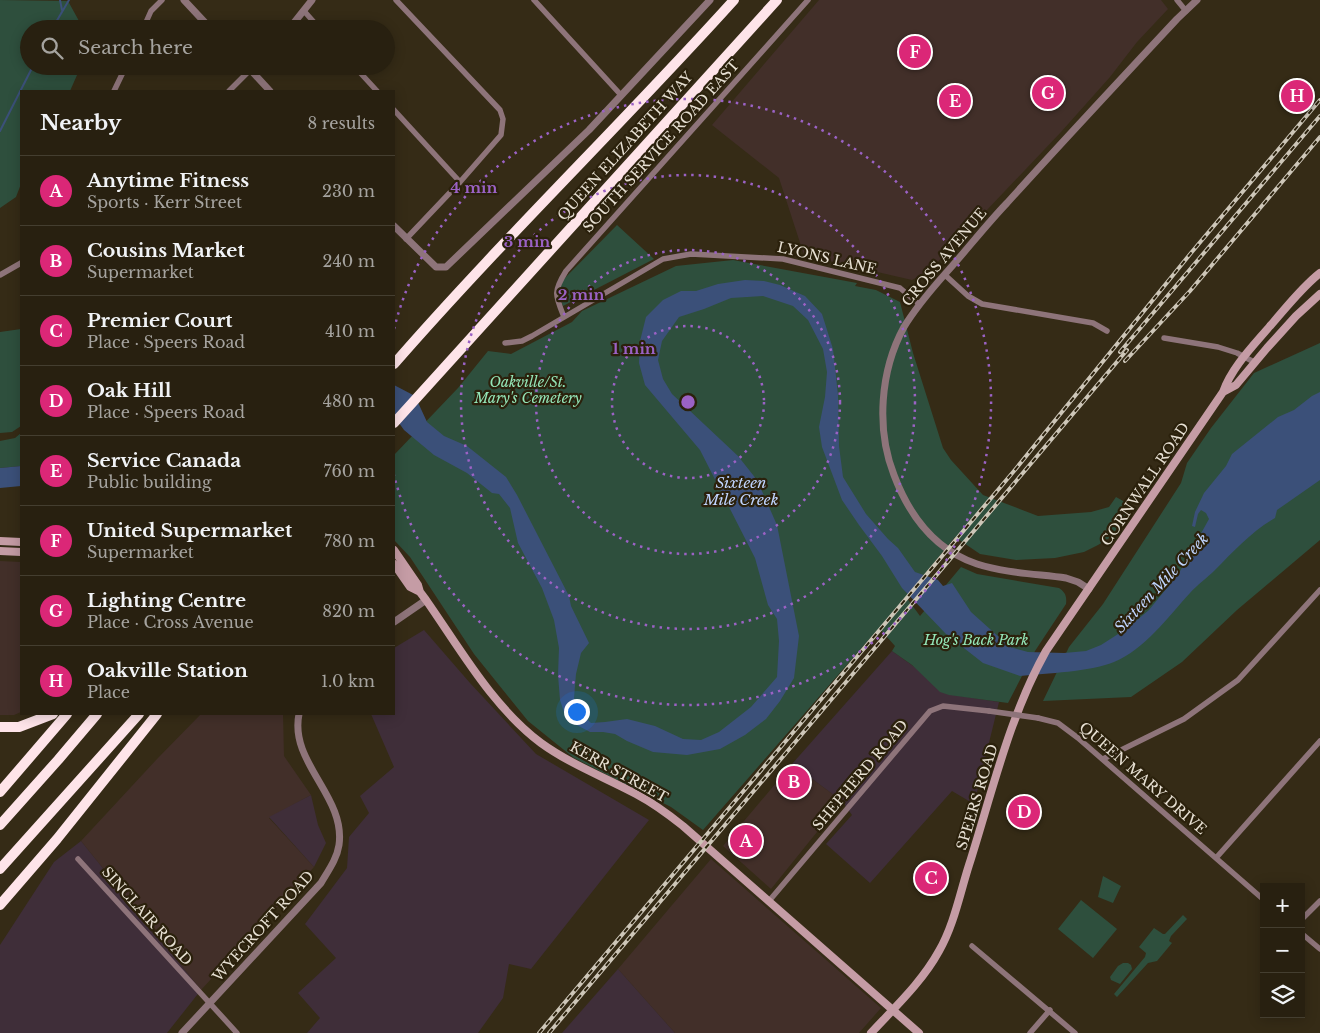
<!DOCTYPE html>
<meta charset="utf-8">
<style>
body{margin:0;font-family:"Libre Baskerville",serif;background:#342d1e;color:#f1f3f6}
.controls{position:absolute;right:15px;bottom:15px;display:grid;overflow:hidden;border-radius:0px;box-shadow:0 2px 12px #0003}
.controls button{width:45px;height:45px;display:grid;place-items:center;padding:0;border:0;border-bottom:1px solid #443e30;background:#282010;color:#f1f3f6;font:25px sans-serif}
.you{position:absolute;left:576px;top:711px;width:18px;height:18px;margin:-12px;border:4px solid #fff;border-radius:50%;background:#1a73e8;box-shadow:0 0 0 8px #1a73e833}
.badge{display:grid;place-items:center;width:32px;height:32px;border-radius:50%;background:#db2777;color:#fff;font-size:16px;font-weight:700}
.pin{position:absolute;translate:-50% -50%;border:2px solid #fff;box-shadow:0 1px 5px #0006}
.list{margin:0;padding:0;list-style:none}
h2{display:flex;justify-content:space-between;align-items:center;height:65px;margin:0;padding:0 20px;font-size:21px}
h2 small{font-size:16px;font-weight:400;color:#a5a39f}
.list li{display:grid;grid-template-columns:32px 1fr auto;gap:15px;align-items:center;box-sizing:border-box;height:70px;padding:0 20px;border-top:1px solid #443e30}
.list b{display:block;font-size:19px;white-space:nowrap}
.list p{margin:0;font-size:16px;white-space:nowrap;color:#a5a39f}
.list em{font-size:16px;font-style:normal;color:#a5a39f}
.icon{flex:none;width:28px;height:28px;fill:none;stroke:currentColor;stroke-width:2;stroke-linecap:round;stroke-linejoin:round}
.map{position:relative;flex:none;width:1320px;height:1033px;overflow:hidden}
.search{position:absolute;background:#282010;box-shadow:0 2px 12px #0003;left:20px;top:20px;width:375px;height:55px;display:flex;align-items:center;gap:12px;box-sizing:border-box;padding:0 18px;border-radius:28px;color:#a5a39f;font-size:19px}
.panel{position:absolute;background:#282010;box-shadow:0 2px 12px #0003;left:20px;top:90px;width:375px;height:625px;border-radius:0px}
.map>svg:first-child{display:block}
.commercial{fill:#422f29}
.industrial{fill:#3f2e39}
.green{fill:#2e4f3d}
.water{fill:#3b5079}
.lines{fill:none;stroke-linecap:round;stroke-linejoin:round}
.stream{stroke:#3b5079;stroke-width:2}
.minor{stroke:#8e747a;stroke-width:5.5}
.tertiary{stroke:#8e747a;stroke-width:7}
.secondary{stroke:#c59ca5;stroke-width:8}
.motorway{stroke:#fee4e9;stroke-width:10}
.rail-casing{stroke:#cdc6b8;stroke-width:4}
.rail{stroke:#2b210c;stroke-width:2;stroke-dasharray:5.5;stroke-linecap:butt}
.minor-bridge{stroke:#8e747a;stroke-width:5.5}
.ring{fill:none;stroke:#9b62c5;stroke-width:2.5;stroke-dasharray:2.5 5}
.labels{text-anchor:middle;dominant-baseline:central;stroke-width:4.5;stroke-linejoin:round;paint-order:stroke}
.street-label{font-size:14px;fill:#e7e0d3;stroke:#2b210c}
.park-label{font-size:14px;font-style:italic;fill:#94e6b8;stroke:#2b210c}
.water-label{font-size:15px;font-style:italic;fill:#c0d5ff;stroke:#2b210c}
.centre{fill:#9b62c5;stroke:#2b210c;stroke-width:2.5}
.ring-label{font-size:15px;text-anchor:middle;font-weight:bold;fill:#9b62c5;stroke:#2b210c;stroke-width:4.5;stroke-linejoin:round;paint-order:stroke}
</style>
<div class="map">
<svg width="1320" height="1033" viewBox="0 0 1320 1033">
<rect width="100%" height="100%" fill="#352b16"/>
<path class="commercial" d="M819 0H1161L1168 9 1137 42 1110 77 1061 132 930 270 912 280 804 255 779 178 712 125Z
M0 561 21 562V712L14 715H0Z
M201 714H283L284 756 311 795 269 818 314 867 201 990 81 841 157 759Z
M792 764 842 801 771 889 723 846Z
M711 859 881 1008 859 1033H675L618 969Z"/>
<path class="industrial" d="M424 630 470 683 536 754 649 820 531 969 509 964 503 998 478 1033H307L320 1018 298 993 336 958 305 924 347 868 349 837 369 813 360 796 394 767 371 714H394V648Z
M892 651 954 695 999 702 974 804 952 791 870 883 826 844 852 815 842 801 792 764Z
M311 795 318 825 326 843 314 867 269 817Z
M81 841 201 990 167 1033H0V945L54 862Z
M618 969 675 1033H562Z"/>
<path class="green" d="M0 0 68 1 79 21 80 29H29V66H81L70 91H21V184L16 197 0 208Z
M617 225 654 259 563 306 559 295 562 281Z
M733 260 857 283 855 286 876 290 900 302 913 353 943 448 951 460 983 495 1038 516 1091 512 1109 507 1116 497 1132 506 1111 537 1098 545 1084 552 1055 558 1016 560 980 554 955 537 906 597 920 616 961 567 977 574 1059 588C1065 592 1067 596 1066 604L1035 651 1008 703 949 695 940 692 912 665 892 651 895 646 879 628 703 830 671 807 574 758 528 721 474 654 410 557 394 540V455L458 388 488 351 511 354 572 322 582 311 676 266Z
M21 329V426L12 432 0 433V332Z
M1320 343V540L1237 610 1182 662 1131 697 1043 701 1069 647 1103 604 1181 483 1187 463 1211 428 1254 373Z
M21 433V466L0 468V441L15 438Z
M1103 876 1121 886 1113 903 1098 897Z
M1081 900 1117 929 1093 958 1058 929Z
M1183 915 1187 919 1171 936 1169 941 1172 943 1157 961 1148 963 1117 997 1114 994 1145 957 1146 953 1139 947 1154 928 1163 934H1165Z
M1123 963H1128L1131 965 1132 969 1120 984 1111 980 1110 977 1118 966Z"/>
<path class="water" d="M745 280 764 281 780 285 805 296 822 314 833 349 838 395 839 446 843 477 866 514 888 539 898 548 915 572 938 580 943 586 952 583 971 612 1010 647 1028 652 1064 653 1086 651 1101 645 1126 629 1149 610 1179 573 1209 519 1206 513 1201 510 1198 514 1195 527 1192 526 1195 512 1204 493 1226 466 1232 454 1278 417 1294 410 1312 396 1320 392V480L1277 510 1275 518C1251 532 1234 551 1215 570 1207 578 1197 585 1190 593 1168 617 1144 650 1114 662 1090 672 1047 673 1020 676L983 663 946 634 902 588 882 556 859 525 842 500 822 447 819 427 825 397 827 372 823 349 808 320 793 306 763 296 731 298 704 309 679 317 662 341 658 360 663 379 672 394 738 456 757 480 777 525 799 636 794 678 780 701 766 719 745 735 720 749 687 755 653 752 627 741 615 734 603 732H590L573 723 564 712 560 700 558 675 559 648 554 620 542 588 518 543 510 508 499 494 492 493 467 473 434 455 404 430 394 416V385L415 396 427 422 444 436 467 446 506 477 517 495 569 596 571 606 589 643 581 653 576 674 574 698 578 710 591 723 605 722 627 719 655 726 683 739 701 740 719 732 751 707 777 677 779 641 777 619 768 605 755 558 700 450 645 385 639 363 640 341 646 317 663 300 681 291H696L718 284Z
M21 466V486L0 488V468Z"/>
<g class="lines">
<path class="stream" d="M60 0 62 10
M52 29 69 0
M0 131 33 66"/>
<path class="minor" d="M396 0 500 110 503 119 501 135 460 182 406 239
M534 0 620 94
M1177 0 1186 11
M304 11 320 29
M143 29 151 11 162 0
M354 66 377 91
M114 91 126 66
M229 91 250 70
M394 110 460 182
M0 275 21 263
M945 275 968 296 982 304 1093 323 1107 331
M564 317C555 295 553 292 566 271L808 0
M1164 338 1218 347 1237 353 1254 362
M505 343 522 341 532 336 663 259 691 254 783 259 900 288 919 304
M1038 718 1058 723 1078 738 1264 900
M1103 759 1184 719 1238 680 1320 590
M1216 858 1320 741
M78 859 237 1033
M769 901 930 711 943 706 989 711
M1301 920 1320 901
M1301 933 1320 949
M972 946 1075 1033
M1030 1033 1050 1010"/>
<path class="tertiary" d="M184 0 211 29
M289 29 312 0
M247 66 270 91
M394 226 436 267H446L589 130 710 0
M1089 589 1078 582 1066 578C1037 574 1005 573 977 564 935 550 909 515 894 475 876 429 880 371 904 327 916 307 930 291 945 274 966 251 985 226 1007 203 1063 141 1120 80 1177 19L1197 0
M394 622 426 600
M182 1033 321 883C328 871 337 859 339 845 346 796 289 763 299 714"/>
<path class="secondary" d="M1223 392 1236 385 1267 348 1296 316 1320 294
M0 541 21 542
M394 550 418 585 420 592
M0 551 21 552
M394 564 410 587 420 592 426 600C461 650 492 706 541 743 570 764 604 777 636 794 653 803 668 814 683 826L919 1033
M871 1033C895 1007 922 982 939 951 954 925 960 893 969 865 992 793 1009 717 1046 651L1223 392C1232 367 1253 346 1270 326 1286 308 1301 288 1320 273"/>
<path class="motorway" d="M394 364C503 239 623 123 734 0
M394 423 777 0
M0 727H19L53 714
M0 792 67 714
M0 825 58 760 97 714
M0 869 139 714
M0 905 57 839 157 714"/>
<g class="rail-casing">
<path id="rail" d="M1120 352 1320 116
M1125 361 1190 291 1320 137
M539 1033 1014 471 1191 253 1320 100
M549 1033 1127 350"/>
</g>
<use href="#rail" class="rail"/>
<path class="minor-bridge" d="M989 711 1038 718"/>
</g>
<g class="ring">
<circle cx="688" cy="402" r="76"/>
<circle cx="688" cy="402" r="152"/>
<circle cx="688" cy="402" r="227"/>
<path d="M394 329A303 303 0 1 1 394 475"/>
</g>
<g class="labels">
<g class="street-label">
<text transform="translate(625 146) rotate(-48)">QUEEN ELIZABETH WAY</text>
<text transform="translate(661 146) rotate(-48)">SOUTH SERVICE ROAD EAST</text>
<text transform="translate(944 257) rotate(-50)">CROSS AVENUE</text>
<text transform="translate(827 258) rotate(13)">LYONS LANE</text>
<text transform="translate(1145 484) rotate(-56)">CORNWALL ROAD</text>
<text transform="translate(619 772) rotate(29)">KERR STREET</text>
<text transform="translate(860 775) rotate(-50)">SHEPHERD ROAD</text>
<text transform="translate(1143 778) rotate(41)">QUEEN MARY DRIVE</text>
<text transform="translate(977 797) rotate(-73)">SPEERS ROAD</text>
<text transform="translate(147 916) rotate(48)">SINCLAIR ROAD</text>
<text transform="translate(263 926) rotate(-48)">WYECROFT ROAD</text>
</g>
<g class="park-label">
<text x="528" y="382">Oakville/St.<tspan x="528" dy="16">Mary's Cemetery</tspan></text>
<text x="976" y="640">Hog's Back Park</text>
</g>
<g class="water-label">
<text x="741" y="482">Sixteen<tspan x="741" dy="17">Mile Creek</tspan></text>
<text transform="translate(1161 583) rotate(-47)">Sixteen Mile Creek</text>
</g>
</g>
<circle cx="688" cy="402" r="8" class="centre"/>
<g class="ring-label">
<text x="474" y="193">4 min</text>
<text x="527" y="247">3 min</text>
<text x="581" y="300">2 min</text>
<text x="634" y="354">1 min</text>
</g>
</svg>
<div class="controls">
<button>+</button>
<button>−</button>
<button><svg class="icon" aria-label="layers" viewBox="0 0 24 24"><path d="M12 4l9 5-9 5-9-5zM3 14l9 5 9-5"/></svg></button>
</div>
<div class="you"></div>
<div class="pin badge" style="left:746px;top:841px">A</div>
<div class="pin badge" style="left:794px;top:782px">B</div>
<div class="pin badge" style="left:931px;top:878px">C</div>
<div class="pin badge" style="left:1024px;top:812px">D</div>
<div class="pin badge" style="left:955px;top:101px">E</div>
<div class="pin badge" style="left:915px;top:52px">F</div>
<div class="pin badge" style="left:1048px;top:93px">G</div>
<div class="pin badge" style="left:1297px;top:96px">H</div>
<div class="search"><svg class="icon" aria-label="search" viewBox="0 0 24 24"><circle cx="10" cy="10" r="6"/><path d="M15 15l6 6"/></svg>Search here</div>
<section class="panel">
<h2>Nearby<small>8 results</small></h2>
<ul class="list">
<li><span class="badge">A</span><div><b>Anytime Fitness</b><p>Sports · Kerr Street</p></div><em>230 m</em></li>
<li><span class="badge">B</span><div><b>Cousins Market</b><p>Supermarket</p></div><em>240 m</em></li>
<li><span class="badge">C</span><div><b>Premier Court</b><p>Place · Speers Road</p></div><em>410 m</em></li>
<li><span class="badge">D</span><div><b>Oak Hill</b><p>Place · Speers Road</p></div><em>480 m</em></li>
<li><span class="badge">E</span><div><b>Service Canada</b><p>Public building</p></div><em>760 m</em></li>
<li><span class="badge">F</span><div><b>United Supermarket</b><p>Supermarket</p></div><em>780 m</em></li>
<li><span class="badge">G</span><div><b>Lighting Centre</b><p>Place · Cross Avenue</p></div><em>820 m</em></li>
<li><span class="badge">H</span><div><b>Oakville Station</b><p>Place</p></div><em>1.0 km</em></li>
</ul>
</section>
</div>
